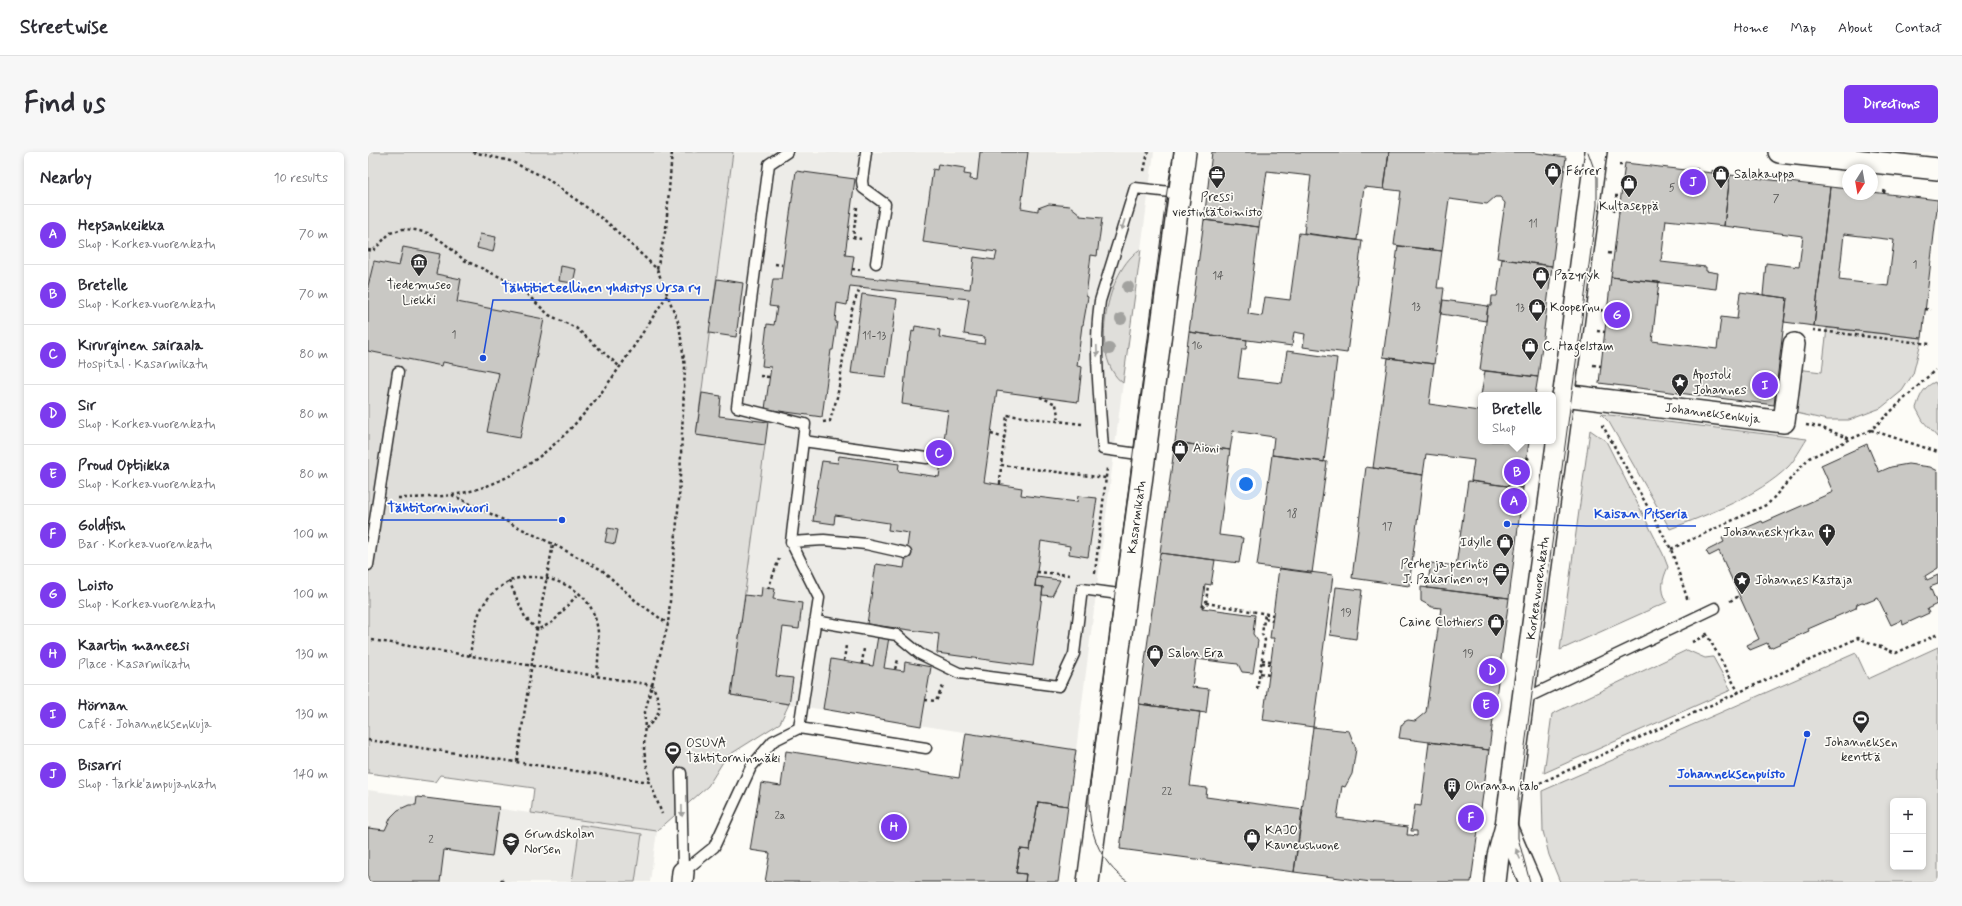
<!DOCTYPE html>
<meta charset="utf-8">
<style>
body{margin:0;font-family:Mynerve,sans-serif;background:#f7f7f7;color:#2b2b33}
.controls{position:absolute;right:12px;bottom:12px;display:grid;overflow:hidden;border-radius:6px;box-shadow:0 2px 6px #0003}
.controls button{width:36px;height:36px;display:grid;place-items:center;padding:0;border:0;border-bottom:1px solid #e1e1e2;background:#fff;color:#2b2b33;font:20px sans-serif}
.compass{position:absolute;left:1474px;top:12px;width:36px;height:36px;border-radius:50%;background:#fff;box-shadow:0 2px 6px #0003;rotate:191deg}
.you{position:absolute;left:878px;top:332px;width:14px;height:14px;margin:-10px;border:3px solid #fff;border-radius:50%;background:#1a73e8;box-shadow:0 0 0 6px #1a73e833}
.badge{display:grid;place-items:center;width:26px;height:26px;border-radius:50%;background:#7c3aed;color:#fff;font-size:13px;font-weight:700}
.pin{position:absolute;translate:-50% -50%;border:2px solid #fff;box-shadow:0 1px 4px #0006}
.popup{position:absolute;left:1110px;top:240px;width:78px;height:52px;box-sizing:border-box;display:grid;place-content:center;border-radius:6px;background:#fff;filter:drop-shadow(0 1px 3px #0005);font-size:13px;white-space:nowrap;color:#7c7c81}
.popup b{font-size:15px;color:#2b2b33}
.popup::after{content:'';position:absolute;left:50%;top:100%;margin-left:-8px;border:8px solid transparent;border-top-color:#fff}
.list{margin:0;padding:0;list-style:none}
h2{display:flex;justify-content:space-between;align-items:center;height:52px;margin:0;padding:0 16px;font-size:17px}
h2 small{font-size:13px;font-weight:400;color:#7c7c81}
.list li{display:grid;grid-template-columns:26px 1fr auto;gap:12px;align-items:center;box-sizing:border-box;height:60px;padding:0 16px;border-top:1px solid #e1e1e2}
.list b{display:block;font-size:15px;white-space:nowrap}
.list p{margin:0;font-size:13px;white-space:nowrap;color:#7c7c81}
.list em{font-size:13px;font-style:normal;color:#7c7c81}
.map{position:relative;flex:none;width:1570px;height:730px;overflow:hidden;border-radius:6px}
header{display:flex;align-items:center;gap:24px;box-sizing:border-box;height:56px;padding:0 20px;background:#fff;border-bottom:1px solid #e1e1e2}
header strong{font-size:19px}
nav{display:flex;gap:22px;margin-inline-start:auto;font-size:14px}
.intro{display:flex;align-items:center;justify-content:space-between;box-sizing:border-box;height:96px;padding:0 24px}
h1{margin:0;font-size:28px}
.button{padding:10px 18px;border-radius:6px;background:#7c3aed;color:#fff;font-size:14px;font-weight:700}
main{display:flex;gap:24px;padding:0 24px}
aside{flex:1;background:#fff;border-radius:6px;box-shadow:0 2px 6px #0003}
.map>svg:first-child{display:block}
.built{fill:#edece8}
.green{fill:#dfdeda;stroke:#858482;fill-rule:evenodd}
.building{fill:#c9c8c4;stroke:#2b2b2b;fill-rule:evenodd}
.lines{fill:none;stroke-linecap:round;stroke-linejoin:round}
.service-casing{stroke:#2b2b2b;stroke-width:13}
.minor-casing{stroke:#2b2b2b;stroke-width:24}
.path{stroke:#2b2b2b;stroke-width:2.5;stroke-dasharray:3 3;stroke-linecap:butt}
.service{stroke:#fdfcf7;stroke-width:10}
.minor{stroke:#fdfcf7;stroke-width:21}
.tram{stroke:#2b2b2b;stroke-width:1}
.tree{fill:#a2a29f}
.oneway{fill:#9e9e9b}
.labels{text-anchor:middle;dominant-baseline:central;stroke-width:3.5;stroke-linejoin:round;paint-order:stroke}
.number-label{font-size:11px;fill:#525251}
.poi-label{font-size:13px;fill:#2b2b2b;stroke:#fdfcf7;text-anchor:start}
.street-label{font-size:13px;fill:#2b2b2b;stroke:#fdfcf7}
.leader{fill:none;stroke:#1d4ed8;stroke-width:1.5}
.callout-dot{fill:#1d4ed8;stroke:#fdfcf7;stroke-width:1.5}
.callout-label{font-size:14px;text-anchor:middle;font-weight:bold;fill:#1d4ed8;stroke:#fdfcf7;stroke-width:3.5;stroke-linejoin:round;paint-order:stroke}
</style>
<header>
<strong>Streetwise</strong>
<nav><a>Home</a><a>Map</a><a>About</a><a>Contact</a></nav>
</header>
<div class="intro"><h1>Find us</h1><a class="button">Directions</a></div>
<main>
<aside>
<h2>Nearby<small>10 results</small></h2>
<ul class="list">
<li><span class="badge">A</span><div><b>Hepsankeikka</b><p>Shop · Korkeavuorenkatu</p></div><em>70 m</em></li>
<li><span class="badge">B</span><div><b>Bretelle</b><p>Shop · Korkeavuorenkatu</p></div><em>70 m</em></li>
<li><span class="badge">C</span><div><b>Kirurginen sairaala</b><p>Hospital · Kasarmikatu</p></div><em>80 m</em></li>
<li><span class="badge">D</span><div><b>Sir</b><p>Shop · Korkeavuorenkatu</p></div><em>80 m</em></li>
<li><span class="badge">E</span><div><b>Proud Optiikka</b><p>Shop · Korkeavuorenkatu</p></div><em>80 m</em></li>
<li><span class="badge">F</span><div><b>Goldfish</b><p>Bar · Korkeavuorenkatu</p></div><em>100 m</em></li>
<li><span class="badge">G</span><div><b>Loisto</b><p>Shop · Korkeavuorenkatu</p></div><em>100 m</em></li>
<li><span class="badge">H</span><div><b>Kaartin maneesi</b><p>Place · Kasarmikatu</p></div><em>130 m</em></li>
<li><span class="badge">I</span><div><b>Hörnan</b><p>Café · Johanneksenkuja</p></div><em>130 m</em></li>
<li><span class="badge">J</span><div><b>Bisarri</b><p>Shop · Tarkk'ampujankatu</p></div><em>140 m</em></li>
</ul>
</aside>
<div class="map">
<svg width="1570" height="730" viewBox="0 0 1570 730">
<rect width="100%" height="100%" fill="#fdfcf7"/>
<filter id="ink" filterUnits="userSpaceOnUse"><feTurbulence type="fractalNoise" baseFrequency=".025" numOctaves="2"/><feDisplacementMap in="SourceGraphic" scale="8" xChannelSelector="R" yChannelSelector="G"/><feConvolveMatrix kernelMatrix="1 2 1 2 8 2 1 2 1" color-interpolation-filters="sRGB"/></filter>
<g filter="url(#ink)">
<path class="built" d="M365 0H786L755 231 708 598 363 543 377 443 328 283Z
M0 638 289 679 282 730H0Z"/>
<path class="green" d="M0 0H365L328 283 397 293 363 543 421 552 412 571 358 605 340 634 289 679 163 661 166 636 72 623 67 630 0 621Z
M773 97 755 231C720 206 739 116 773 97Z
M1459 176 1554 186 1545 222 1534 239 1513 256 1481 268H1459L1424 260 1428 217 1454 220Z
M1567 230 1570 236V286L1555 269 1548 256C1552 244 1555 235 1567 230Z
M1233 262 1439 287C1433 296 1427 308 1420 315 1390 344 1341 362 1302 377L1241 270Z
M1222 278 1238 289 1295 402 1300 415C1294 428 1292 437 1299 450L1192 498Z
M1570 495V729L1567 730H1192L1181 703 1175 679 1174 639 1488 501 1500 527ZM1525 649H1555V715H1525Z
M1319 498 1337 506 1345 505 1363 538 1176 621 1184 562Z
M212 673 274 682 267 730H204Z"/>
<path class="building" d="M612 0H660L653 56 670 59V56L681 52 702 54 712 62V64L734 66 729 104 723 103 718 144 720 145 715 173H714L709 214 714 215 710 250 629 239 616 330 654 336 653 343 709 350 710 344 729 346 720 405 701 402 702 394 673 389 667 434 675 435 665 514 569 501 571 482 499 472 508 412 536 416 541 381 520 378 521 371 467 363 466 372 445 369 447 355H446L454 309 470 311 471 304 531 312 530 319 571 325 580 259 534 252 540 199H541L544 179 546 180 547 174 572 178 571 185 616 192 617 185 596 182 601 147 482 134 479 153 469 151 467 169 469 170 465 198H463L454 265 397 257 403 215 394 214 399 172 406 173 409 155 401 154 405 127H413L428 19 487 27 477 103 486 104 483 124 602 137 606 105 627 108 629 100 555 90 565 17 569 18 570 12 597 16 596 22 603 23 602 27 609 28Z
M844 0H1021L1016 37 996 35 989 88 936 81 943 24 899 19 891 75 836 68Z
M1021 0H1162L1198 5 1184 114 1129 106 1137 51 1132 45H1127L1119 52 1081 47 1074 99 1026 93 1033 39 1016 37Z
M1257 11 1362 23 1356 74 1298 68 1293 110 1338 115V119L1350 121 1348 137 1243 125Z
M1362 23 1462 35 1446 174 1416 170 1419 146 1395 143 1398 111 1431 115 1435 84 1356 74Z
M1462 35 1480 37V42H1504V40L1570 48 1554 186 1446 174ZM1476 82 1526 88 1520 134 1471 128Z
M836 68 891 75 880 162 894 164 897 145 922 148 931 81 994 89 979 201 935 195 937 182 926 180 924 194 821 180Z
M112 82 128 85 125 100 109 96Z
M1030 94 1074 99 1069 136H1076L1066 212 1015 205Z
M35 95 72 102 68 122 93 127 89 150 176 167 152 286 119 280 131 221 75 210 74 214 0 199V134L6 109 31 114Z
M1134 107 1184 114 1170 225 1112 218 1120 154H1123L1124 144H1129Z
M193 114 208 117 205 131 191 129Z
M1243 125 1291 130 1284 189 1349 197 1353 165 1369 167 1372 140 1419 146 1406 253 1231 231Z
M349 127 375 131 368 185 341 181Z
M494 142 529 147 518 225 483 221Z
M1075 148 1120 154 1118 169 1073 162Z
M821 180 879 188 878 197H874L870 226 914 231 919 199 969 206 956 310 904 303 906 285 865 279 862 298 807 290Z
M1020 206 1066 212 1061 252 1111 259 1113 245V289H1161L1155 336 1103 329 1106 308 1058 302 1055 323 1005 316Z
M1117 219 1170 225 1167 243H1113Z
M334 241 353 244 351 264 400 270 397 293 328 283Z
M807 290 862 298 851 383 875 386 871 411 792 401Z
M1499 292 1511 320 1523 315 1540 312 1562 315 1570 319V416L1557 424 1559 428 1570 423V432L1562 435 1569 452 1559 457 1561 461 1535 473 1534 468 1523 473 1510 446 1498 451 1494 450 1489 452 1488 456 1440 477 1441 479 1402 496 1399 491 1382 498 1379 493 1391 487 1351 399 1341 404 1338 399 1356 390 1354 386 1394 369 1395 371 1465 340 1453 313Z
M904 303 959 310 944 421 889 414Z
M998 315 1055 323 1041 434 984 426Z
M1100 329 1155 336 1141 446 1059 436 1063 411 1088 414Z
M240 376 250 378 247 392 237 390Z
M792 401 847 408 843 433 837 432 834 456 887 463 885 482 890 489 885 521 874 520 870 512 828 507 824 535 841 537 838 561 771 552Z
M911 416 965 423 945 575 895 568 906 486H902Z
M668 425 692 428 684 444 674 443 675 435 667 434Z
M394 435 407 437 405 447 434 451 431 477 415 475 408 524 425 526 421 552 363 543 377 443 393 445Z
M968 435 994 438 988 487 962 483Z
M1053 435 1141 446 1121 598 1031 586 1033 574 1036 570 1040 568 1047 569 1058 560 1073 456 1064 455 1053 449Z
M510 484 521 485 516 516 536 519 537 510 563 515 553 574 455 557 463 507 505 514Z
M771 552 832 560 822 634 839 636 838 645 935 658 926 720 752 697Z
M945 575 981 579 988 597 984 622 977 635 974 634 969 666 1040 675 1039 683H1042L1049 684V679H1043L1047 653 1053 654 1061 590 1121 598 1103 730H1003L926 720Z
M598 581 708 598 700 654 670 650 662 698 652 697 648 721 658 722 657 730H397L402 701 382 698 393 631 413 634 418 599 591 626Z
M49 645 131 655 124 705 76 698 72 730H0V676L17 678 23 665 30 658 41 653H48Z
M670 650 700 654 690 730H657L658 722 648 721 652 697 662 698Z"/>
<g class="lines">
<g class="service-casing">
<path id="service" d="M498 0 494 29 495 36 517 52 508 111
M435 289 559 306
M777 303 735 297C732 248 725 198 732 149L767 36 811 41
M423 390 456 388 498 392 538 401
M0 413 30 220
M447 469 529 483 552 502 591 521 691 534 706 502 714 437 758 443
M1154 548 1347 456
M431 576 558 596
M313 621 315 720
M315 720 346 695 383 615 405 589 431 576 451 446 423 390 437 272 369 255 401 12 419 0"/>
</g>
<g class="minor-casing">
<g id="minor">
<path d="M1411 0 1570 17"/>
<path id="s1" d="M1195 243 1416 270 1426 192"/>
<path d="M1138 674 1162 730"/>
<path d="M314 730 315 720"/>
<path id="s2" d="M720 730 817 0"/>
<path id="s3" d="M1127 730 1130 704 1138 674 1228 0"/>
</g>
</g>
<path class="path" d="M105 0 142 9 178 26 239 70 289 117 311 172 317 215 311 347 300 472 277 560 276 599 282 630
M1251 13H1257
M776 19 780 0
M1328 19 1329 14
M1345 21V16
M1359 23V18
M1516 41 1517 36
M1247 44H1253
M489 55 485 85 493 87
M1245 57 1251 60
M0 98 5 99 22 81 35 77 47 78 60 81 75 90 96 108 149 133 181 163 208 176 252 215
M1240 101 1246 102
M407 112 414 113
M289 117 298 76 304 0
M484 117 492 118
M1557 157 1563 158
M1232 158 1239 160
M1445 178 1562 192
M1229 179 1237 180
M1225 213 1233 214
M392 224 401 225
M672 245 688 252 691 269
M455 270 462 269C464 261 467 253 469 245 477 208 475 169 493 135
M714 272 639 263 633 313 738 326
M1438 273 1452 275 1482 287
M1233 274H1235L1303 397 1320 449
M1503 278 1570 300
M623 282 637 286
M1159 305 1162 309
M1158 312 1162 309
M632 332 633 313
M84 343 185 392 234 418 268 449 300 472
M30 346C48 346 67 345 84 343 191 326 246 223 300 142
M1303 397 1400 352 1441 306 1503 278 1567 218
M669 420 702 423
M727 421 739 316
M141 429 157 465 169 478 185 470 210 442
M400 437 411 407
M1362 449 1371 444
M838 451 905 463
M834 455 838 451 840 433
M897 466 904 468
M1338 481 1371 541
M4 488 284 533C295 555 294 561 276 578
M1324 490 1339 483
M102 504C105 484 107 460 122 444 128 438 139 429 147 427 174 420 212 432 224 458 234 479 230 503 229 524
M894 508 903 509
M476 509 478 493
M894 511 903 512
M494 512 496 496
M527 517 530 508
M892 521 901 523
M889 537 897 488 894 482 897 461
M557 548 568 549 575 534
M0 588 282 630 294 662
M149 609 169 478 185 392
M1172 631 1490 486 1528 501 1570 482
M133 727 135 730"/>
<use href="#service" class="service"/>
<use href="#minor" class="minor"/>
<path class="tram" d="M760 730C730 709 720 678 721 642L799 39 806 0
M1162 730 1150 686V647L1229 53V25L1220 0"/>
</g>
<g class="tree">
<circle cx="760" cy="135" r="6"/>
<circle cx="753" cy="167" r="6"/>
<circle cx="741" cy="197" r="6"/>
</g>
<defs><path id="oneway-solid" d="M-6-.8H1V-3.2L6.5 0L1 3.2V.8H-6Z"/></defs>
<g class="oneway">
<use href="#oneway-solid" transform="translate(755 73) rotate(108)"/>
<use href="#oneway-solid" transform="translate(729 199) rotate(88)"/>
<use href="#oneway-solid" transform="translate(314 659) rotate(89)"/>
<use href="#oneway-solid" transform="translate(1150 702) rotate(-113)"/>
</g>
</g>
<defs>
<g id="shop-pin" transform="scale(0.9)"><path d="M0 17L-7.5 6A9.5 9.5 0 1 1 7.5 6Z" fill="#2b2b2b" stroke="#fdfcf7"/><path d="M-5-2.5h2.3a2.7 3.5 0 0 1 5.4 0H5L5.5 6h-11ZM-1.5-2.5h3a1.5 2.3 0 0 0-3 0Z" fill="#fff"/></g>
<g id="office-pin" transform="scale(0.9)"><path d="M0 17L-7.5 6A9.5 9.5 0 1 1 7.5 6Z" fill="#2b2b2b" stroke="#fdfcf7"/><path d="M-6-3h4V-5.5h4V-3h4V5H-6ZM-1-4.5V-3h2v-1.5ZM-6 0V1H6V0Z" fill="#fff"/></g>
<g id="museum-pin" transform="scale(0.9)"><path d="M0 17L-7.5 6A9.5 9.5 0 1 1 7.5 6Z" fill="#2b2b2b" stroke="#fdfcf7"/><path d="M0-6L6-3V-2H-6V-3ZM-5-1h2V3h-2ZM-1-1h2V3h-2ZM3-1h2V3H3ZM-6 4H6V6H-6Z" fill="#fff"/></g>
<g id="sight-pin" transform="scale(0.9)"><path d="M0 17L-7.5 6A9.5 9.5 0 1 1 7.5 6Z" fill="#2b2b2b" stroke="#fdfcf7"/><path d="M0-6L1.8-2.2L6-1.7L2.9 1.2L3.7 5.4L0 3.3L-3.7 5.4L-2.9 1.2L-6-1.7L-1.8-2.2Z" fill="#fff"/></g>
<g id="church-pin" transform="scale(0.9)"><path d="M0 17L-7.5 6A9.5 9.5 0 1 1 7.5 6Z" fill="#2b2b2b" stroke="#fdfcf7"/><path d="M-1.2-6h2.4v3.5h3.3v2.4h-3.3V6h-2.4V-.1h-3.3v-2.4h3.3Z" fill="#fff"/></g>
<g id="stadium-pin" transform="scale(0.9)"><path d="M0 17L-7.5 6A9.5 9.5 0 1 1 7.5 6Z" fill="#2b2b2b" stroke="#fdfcf7"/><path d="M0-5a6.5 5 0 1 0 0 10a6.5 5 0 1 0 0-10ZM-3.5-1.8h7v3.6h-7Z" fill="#fff"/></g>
<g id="building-pin" transform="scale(0.9)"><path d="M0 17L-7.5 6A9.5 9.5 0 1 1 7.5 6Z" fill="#2b2b2b" stroke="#fdfcf7"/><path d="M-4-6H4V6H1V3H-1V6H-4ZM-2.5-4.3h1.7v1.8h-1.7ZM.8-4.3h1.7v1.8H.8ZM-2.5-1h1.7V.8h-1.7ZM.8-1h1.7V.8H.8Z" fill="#fff"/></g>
<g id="school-pin" transform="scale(0.9)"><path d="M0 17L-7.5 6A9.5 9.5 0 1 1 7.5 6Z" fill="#2b2b2b" stroke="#fdfcf7"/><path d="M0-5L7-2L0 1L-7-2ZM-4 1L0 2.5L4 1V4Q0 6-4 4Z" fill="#fff"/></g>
</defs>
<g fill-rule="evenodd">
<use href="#shop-pin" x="1185" y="19"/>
<use href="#office-pin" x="849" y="22"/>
<use href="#shop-pin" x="1353" y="22"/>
<use href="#shop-pin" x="1261" y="31"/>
<use href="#museum-pin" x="51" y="110"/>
<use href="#shop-pin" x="1173" y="123"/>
<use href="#shop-pin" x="1169" y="155"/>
<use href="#shop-pin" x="1162" y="194"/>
<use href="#sight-pin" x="1312" y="230"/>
<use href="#shop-pin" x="812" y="296"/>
<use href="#church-pin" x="1459" y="380"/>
<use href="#shop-pin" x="1137" y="390"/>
<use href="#office-pin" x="1133" y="419"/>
<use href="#sight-pin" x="1374" y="428"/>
<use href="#shop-pin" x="1128" y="470"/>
<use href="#shop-pin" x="787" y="501"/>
<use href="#stadium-pin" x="1493" y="567"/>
<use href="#stadium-pin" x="305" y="598"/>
<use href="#building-pin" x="1084" y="634"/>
<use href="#shop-pin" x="884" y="685"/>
<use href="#school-pin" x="143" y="689"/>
</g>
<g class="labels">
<g class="number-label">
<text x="1304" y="36">5</text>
<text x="1408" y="47">7</text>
<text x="1165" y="72">11</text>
<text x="1547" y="113">1</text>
<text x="850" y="124">14</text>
<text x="1048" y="155">13</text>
<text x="1152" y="156">13</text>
<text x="86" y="183">1</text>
<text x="506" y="184">11-13</text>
<text x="829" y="194">16</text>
<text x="924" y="362">18</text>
<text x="1019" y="375">17</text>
<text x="978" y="461">19</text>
<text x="1100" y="502">19</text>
<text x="799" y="640">22</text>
<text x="412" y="664">2a</text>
<text x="63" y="688">2</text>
</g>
<g class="poi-label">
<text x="1198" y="19">Férrer</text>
<text x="1366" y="22">Salakauppa</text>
<text x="849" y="45" text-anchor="middle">Pressi<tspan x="849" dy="15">viestintätoimisto</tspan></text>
<text x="1261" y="54" text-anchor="middle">Kultaseppä</text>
<text x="1186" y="123">Pazyryk</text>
<text x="51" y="133" text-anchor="middle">Tiedemuseo<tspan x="51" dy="15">Liekki</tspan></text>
<text x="1182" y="155">Koopernu</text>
<text x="1175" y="194">C. Hagelstam</text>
<text x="1325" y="223">Apostoli<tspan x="1325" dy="15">Johannes</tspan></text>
<text x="825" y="296">Aioni</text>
<text x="1446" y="380" text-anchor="end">Johanneskyrkan</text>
<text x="1124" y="390" text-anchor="end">Idylle</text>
<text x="1120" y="412" text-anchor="end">Perhe ja perintö<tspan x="1120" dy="15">J. Pakarinen oy</tspan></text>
<text x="1387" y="428">Johannes Kastaja</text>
<text x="1115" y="470" text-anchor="end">Caine Clothiers</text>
<text x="800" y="501">Salon Era</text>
<text x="1493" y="590" text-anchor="middle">Johanneksen<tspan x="1493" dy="15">kenttä</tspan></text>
<text x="318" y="591">OSUVA<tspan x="318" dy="15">Tähtitorninmäki</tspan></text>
<text x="1097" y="634">Ohranan talo</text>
<text x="897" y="678">KAJO<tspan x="897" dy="15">Kauneushuone</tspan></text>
<text x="156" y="682">Grundskolan<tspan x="156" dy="15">Norsen</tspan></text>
</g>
<g class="street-label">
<text stroke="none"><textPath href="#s1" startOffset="151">Johanneksenkuja</textPath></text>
<text stroke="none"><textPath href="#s2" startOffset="368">Kasarmikatu</textPath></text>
<text stroke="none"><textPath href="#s3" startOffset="297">Korkeavuorenkatu</textPath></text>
</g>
</g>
<path class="leader" d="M115 206L125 148H341M194 368L129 368H12M1139 372L1218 374H1328M1439 582L1426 634H1301"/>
<g class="callout-dot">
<circle cx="115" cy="206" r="4"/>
<circle cx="194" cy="368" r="4"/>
<circle cx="1139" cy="372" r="4"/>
<circle cx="1439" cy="582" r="4"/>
</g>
<g class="callout-label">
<text x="233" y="140">Tähtitieteellinen yhdistys Ursa ry</text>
<text x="70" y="360">Tähtitorninvuori</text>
<text x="1273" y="366">Kaisan Pitseria</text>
<text x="1363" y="626">Johanneksenpuisto</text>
</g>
</svg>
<div class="controls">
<button>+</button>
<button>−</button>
</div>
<svg class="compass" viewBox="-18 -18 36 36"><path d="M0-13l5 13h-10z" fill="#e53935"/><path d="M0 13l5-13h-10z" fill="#7c7c81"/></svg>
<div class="you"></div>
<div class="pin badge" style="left:1146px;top:349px">A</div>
<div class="pin badge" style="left:1149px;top:320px">B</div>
<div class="popup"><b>Bretelle</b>Shop</div>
<div class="pin badge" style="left:571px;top:301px">C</div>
<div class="pin badge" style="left:1124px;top:519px">D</div>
<div class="pin badge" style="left:1118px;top:553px">E</div>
<div class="pin badge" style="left:1103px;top:666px">F</div>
<div class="pin badge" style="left:1249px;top:163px">G</div>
<div class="pin badge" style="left:526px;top:675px">H</div>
<div class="pin badge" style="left:1397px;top:233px">I</div>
<div class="pin badge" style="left:1325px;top:30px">J</div>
</div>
</main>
